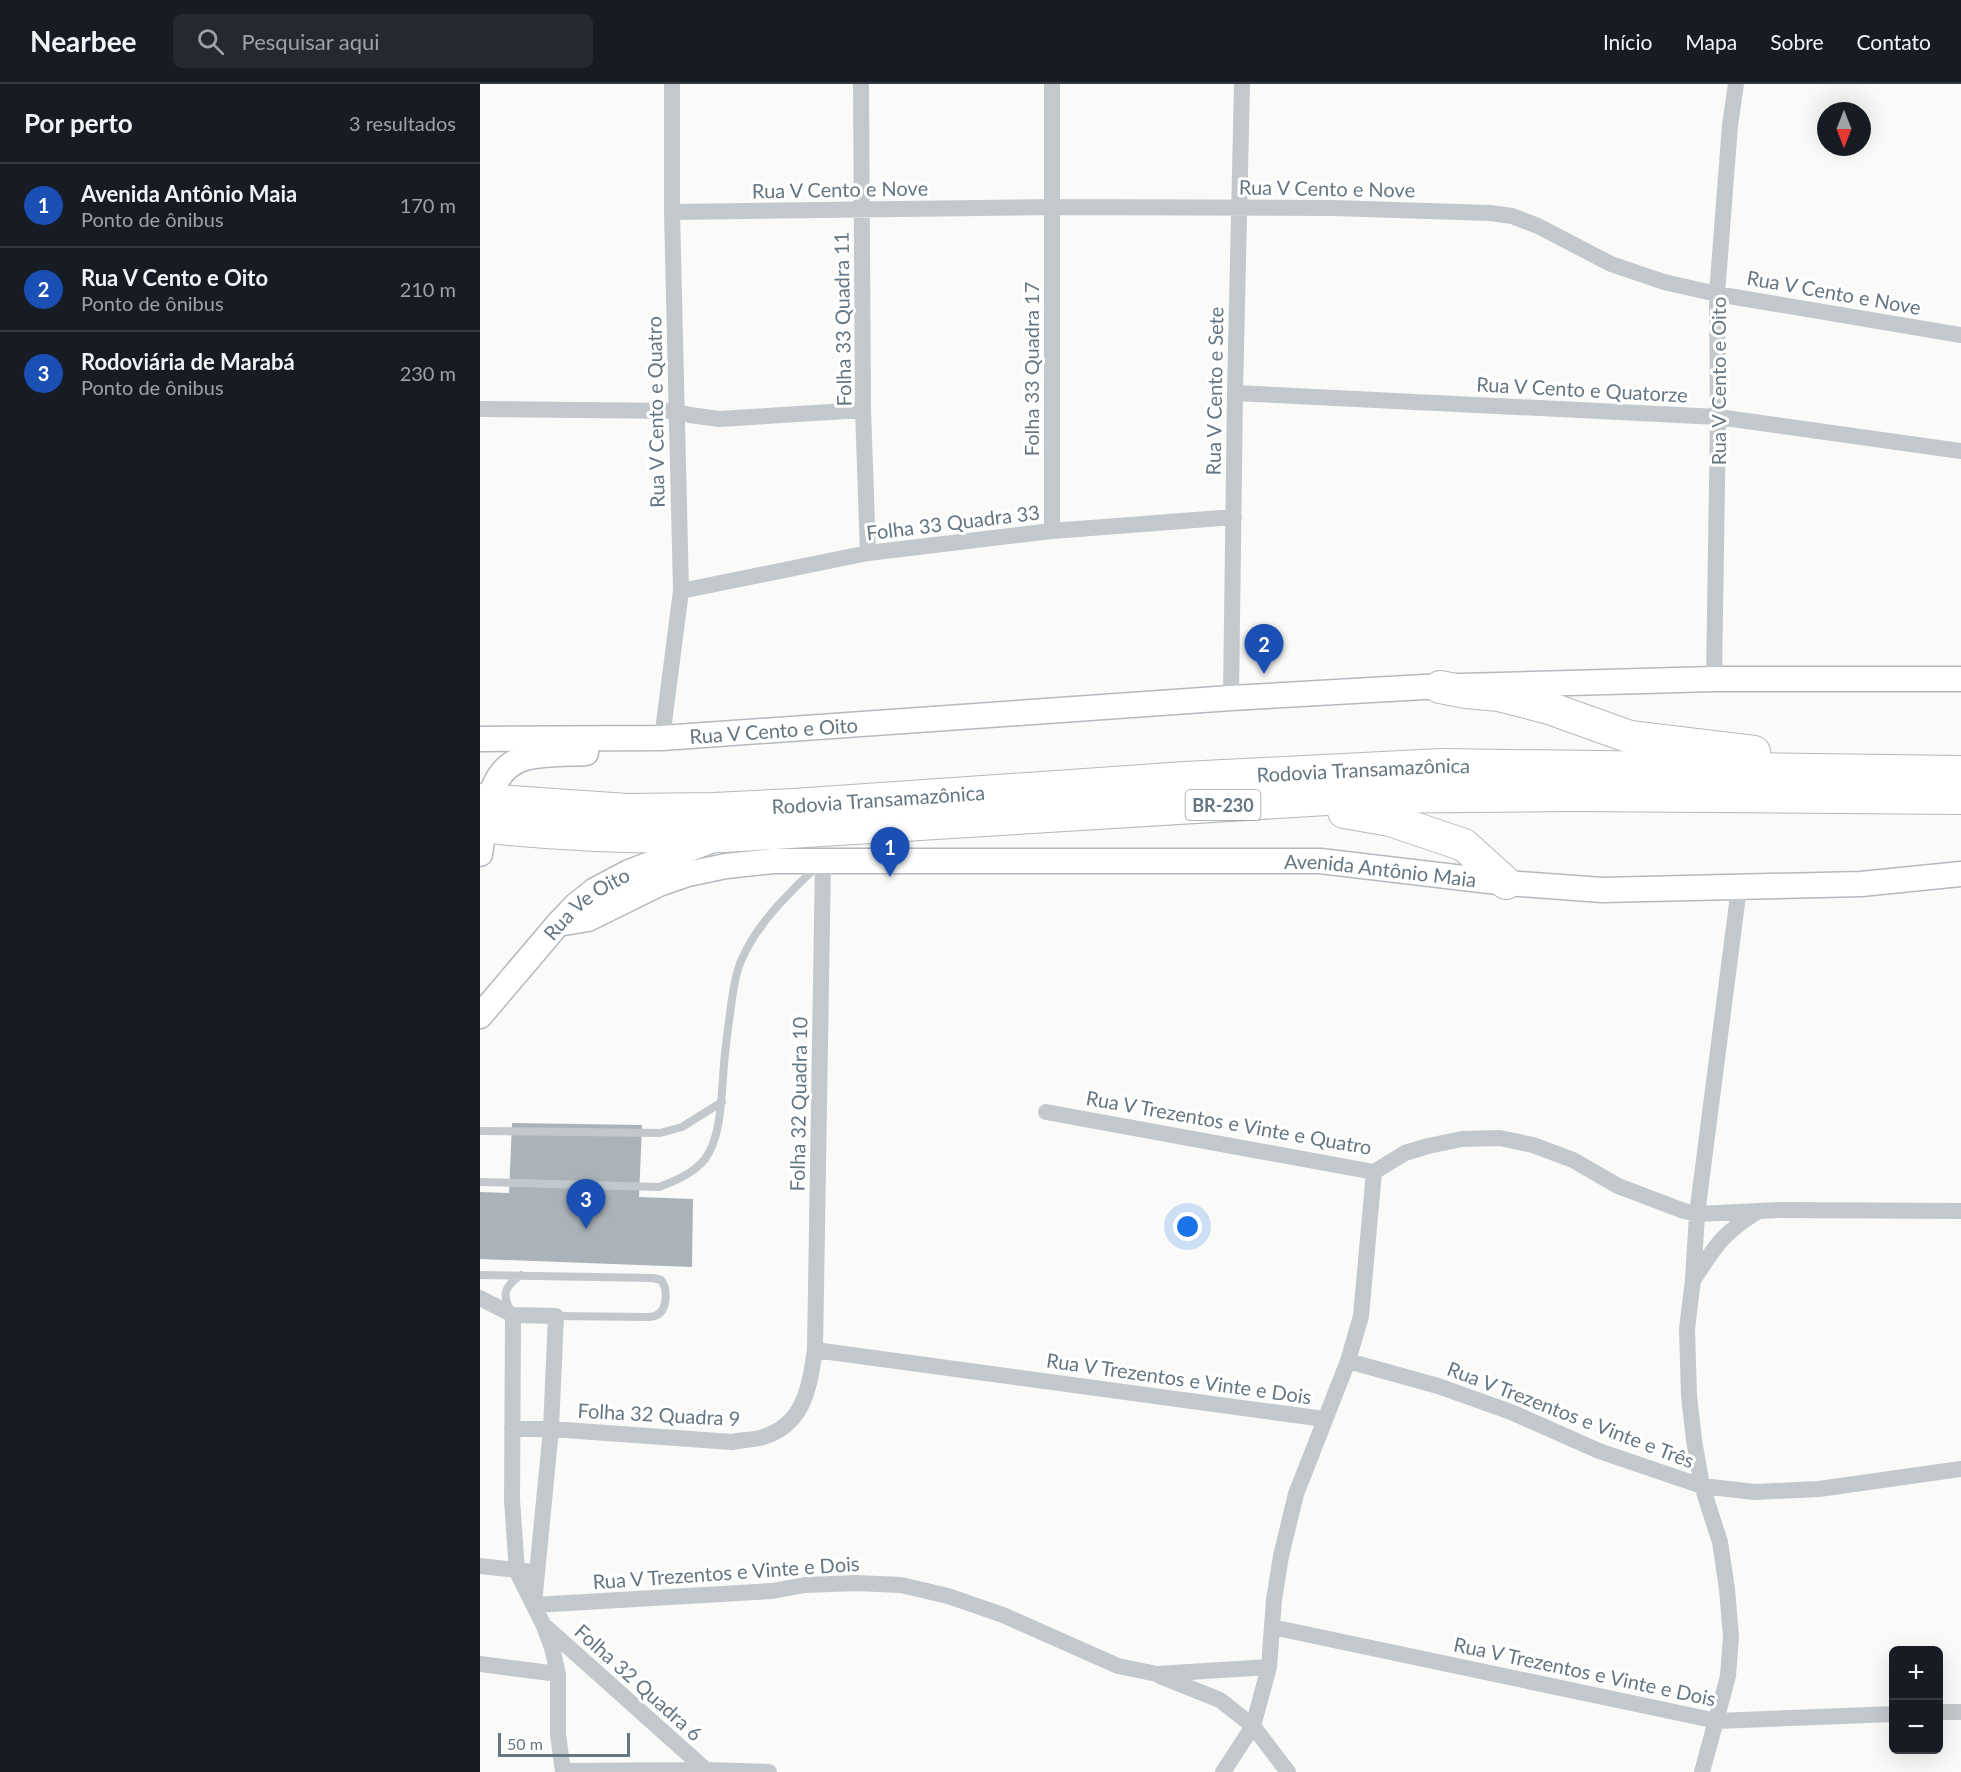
<!DOCTYPE html>
<html lang="pt">
<meta charset="utf-8">
<style>
body{margin:0;font-family:Lato,sans-serif;background:#242831;color:#f1f3f6}
.controls{position:absolute;right:18px;bottom:18px;display:grid;overflow:hidden;border-radius:9px;box-shadow:0 6px 24px #0002}
.controls button{width:54px;height:54px;display:grid;place-items:center;padding:0;border:0;border-bottom:2px solid #363941;background:#171b24;color:#f1f3f6;font:30px sans-serif}
.compass{position:absolute;left:1337px;top:18px;width:54px;height:54px;border-radius:50%;background:#171b24;box-shadow:0 6px 24px #0002;rotate:180deg}
.scale{position:absolute;left:18px;bottom:15px;width:132px;box-sizing:border-box;padding-left:6px;border:3px solid #657683;border-top:0;font-size:16px;line-height:21px;white-space:nowrap;color:#657683;-webkit-text-stroke:4px #fff;paint-order:stroke}
.you{position:absolute;left:708px;top:1143px;width:21px;height:21px;margin:-15px;border:4px solid #fff;border-radius:50%;background:#1a73e8;box-shadow:0 0 0 9px #1a73e833}
.badge{display:grid;place-items:center;width:39px;height:39px;border-radius:50%;background:#db2777;color:#fff;font-size:20px;font-weight:700}
.pin{position:absolute;translate:-50% -50px;filter:drop-shadow(0 2px 3px #0008)}
.pin::after{content:'';position:absolute;top:32px;width:21px;height:18px;background:inherit;clip-path:polygon(0 0,100% 0,50% 100%)}
.list{margin:0;padding:0;list-style:none}
h2{display:flex;justify-content:space-between;align-items:center;height:78px;margin:0;padding:0 24px;font-size:26px}
h2 small{font-size:20px;font-weight:400;color:#9ea1a6}
.list li{display:grid;grid-template-columns:39px 1fr auto;gap:18px;align-items:center;box-sizing:border-box;height:84px;padding:0 24px;border-top:2px solid #363941}
.list b{display:block;font-size:22px;white-space:nowrap}
.list p{margin:0;font-size:20px;white-space:nowrap;color:#9ea1a6}
.list em{font-size:20px;font-style:normal;color:#9ea1a6}
.icon{flex:none;width:33px;height:33px;fill:none;stroke:currentColor;stroke-width:2;stroke-linecap:round;stroke-linejoin:round}
.map{position:relative;flex:none;width:1481px;height:1688px;overflow:hidden}
header{display:flex;align-items:center;gap:36px;box-sizing:border-box;height:84px;padding:0 30px;background:#171b24;border-bottom:2px solid #363941}
header strong{font-size:28px}
nav{display:flex;gap:33px;margin-inline-start:auto;font-size:21px}
.search{width:420px;height:54px;background:#242831;display:flex;align-items:center;gap:15px;box-sizing:border-box;padding:0 21px;border-radius:9px;color:#9ea1a6;font-size:22px}
main{display:flex}
aside{flex:1;background:#171b24}
.map>svg:first-child{display:block}
.building{fill:#aab3b9}
.lines{fill:none;stroke-linecap:round;stroke-linejoin:round}
.secondary-casing{stroke:#b3babf;stroke-width:27}
.highway-casing{stroke:#b4b9bd;stroke-width:34}
.lane{stroke:#c3c8cc;stroke-width:8}
.street{stroke:#c3c8cc;stroke-width:16}
.secondary{stroke:#fff;stroke-width:24}
.highway{stroke:#fff;stroke-width:32}
.labels{text-anchor:middle;dominant-baseline:central;stroke-width:6;stroke-linejoin:round;paint-order:stroke}
.shield{fill:#fff;stroke:#939fa8;stroke-width:1.5}
.shield-label{font-size:18px;font-weight:bold;fill:#657683}
.street-label{font-size:20px;fill:#657683;stroke:#fff}
</style>
<header>
<strong>Nearbee</strong>
<div class="search"><svg class="icon" aria-label="search" viewBox="0 0 24 24"><circle cx="10" cy="10" r="6"/><path d="M15 15l6 6"/></svg>Pesquisar aqui</div>
<nav><a>Início</a><a>Mapa</a><a>Sobre</a><a>Contato</a></nav>
</header>
<main>
<aside>
<h2>Por perto<small>3 resultados</small></h2>
<ul class="list">
<li><span class="badge" style="background:#1a4fb4">1</span><div><b>Avenida Antônio Maia</b><p>Ponto de ônibus</p></div><em>170 m</em></li>
<li><span class="badge" style="background:#1a4fb4">2</span><div><b>Rua V Cento e Oito</b><p>Ponto de ônibus</p></div><em>210 m</em></li>
<li><span class="badge" style="background:#1a4fb4">3</span><div><b>Rodoviária de Marabá</b><p>Ponto de ônibus</p></div><em>230 m</em></li>
</ul>
</aside>
<div class="map">
<svg width="1481" height="1688" viewBox="0 0 1481 1688">
<rect width="100%" height="100%" fill="#fafaf8"/>
<path class="building" d="M32 1039 162 1041 159 1113 213 1115 212 1183 0 1175V1108L29 1109Z"/>
<g class="lines">
<g class="secondary-casing">
<g id="secondary">
<path id="s1" d="M0 655 182 654 751 614 944 603 1234 595H1481"/>
<path d="M0 770C6 737 5 685 45 674 64 669 87 670 106 669"/>
<path id="s2" d="M78 840 108 835 179 800 208 790 246 782 294 777H840L1026 799 1122 806 1381 800 1481 790"/>
<path id="s3" d="M0 932 78 840 96 821 115 806 149 788 228 758"/>
</g>
</g>
<g class="highway-casing">
<g id="highway">
<path d="M960 603 986 608 1019 611 1069 624 1150 653 1274 668"/>
<path id="s4" d="M0 716 147 726 234 725 314 721 705 694 961 681 1481 688"/>
<path d="M864 728 910 736 984 761 1026 799"/>
<path d="M0 742C81 751 163 754 244 752L879 713 1093 711 1481 714"/>
</g>
</g>
<path class="lane" d="M0 1047 180 1049 202 1043 242 1018
M0 1098 179 1103C195 1097 214 1089 225 1075 240 1055 241 1019 243 995 244 970 248 946 251 922 253 907 255 891 261 877 278 838 308 810 338 781
M0 1191 173 1194 181 1196C188 1205 188 1227 175 1232 172 1233 168 1233 165 1233L76 1232
M31 1227C21 1210 25 1202 41 1191"/>
<path class="street" d="M381 0 383 326 388 469
M572 0V447
M192 128 572 123 853 124 1010 129 1032 132 1058 142 1131 180 1184 198 1237 210 1481 251
M755 309 1238 333 1481 367
M0 325 196 327 210 331 239 335 383 326
M201 507 388 469 572 447 754 433
M1234 595 1238 333 1237 210 1250 41 1256 0
M751 614 755 309 762 0
M182 654 201 507 192 128V0
M566 1028 894 1088 925 1069 948 1062 982 1055 1020 1054 1053 1061 1093 1076 1138 1102 1204 1127 1217 1130 1299 1126 1481 1127
M1214 1195C1235 1162 1243 1149 1277 1128
M0 1214 33 1231 76 1232 71 1345 54 1520
M33 1231 32 1416 37 1488 64 1542 72 1564 78 1590V1650L83 1688
M335 1266 844 1335
M868 1277 958 1302 1031 1328 1119 1367 1222 1402 1275 1408 1339 1405 1481 1385
M32 1345H71L252 1358C261 1356 271 1356 280 1354 324 1342 329 1305 335 1266L343 776
M0 1482 47 1487
M54 1521 292 1507 325 1501 376 1499 421 1501 468 1512 523 1531 638 1582 677 1590 789 1583
M66 1543 226 1686
M792 1543 1237 1637 1414 1630
M0 1580 78 1590
M680 1592 740 1616 773 1642 808 1688
M1458 1628H1481
M83 1687 226 1686 289 1688
M743 1688 773 1642 789 1583 794 1516 801 1472 816 1410 868 1277 881 1232 894 1088
M1222 1688 1248 1592 1251 1553 1247 1505 1240 1458 1222 1402 1214 1356 1209 1312 1207 1245 1213 1196 1217 1130 1259 804"/>
<use href="#secondary" class="secondary"/>
<use href="#highway" class="highway"/>
</g>
<g class="labels">
<rect class="shield" x="705.5" y="706" width="75" height="30" rx="4.5"/>
<g class="shield-label">
<text x="743" y="721">BR-230</text>
</g>
<g class="street-label">
<text transform="translate(847 104) rotate(1)">Rua V Cento e Nove</text>
<text transform="translate(360 105) rotate(-1)">Rua V Cento e Nove</text>
<text transform="translate(1354 208) rotate(10)">Rua V Cento e Nove</text>
<text transform="translate(362 235) rotate(-91)">Folha 33 Quadra 11</text>
<text transform="translate(551 285) rotate(-90)">Folha 33 Quadra 17</text>
<text transform="translate(1238 297) rotate(-90)">Rua V Cento e Oito</text>
<text transform="translate(1102 305) rotate(3)">Rua V Cento e Quatorze</text>
<text transform="translate(734 307) rotate(-89)">Rua V Cento e Sete</text>
<text transform="translate(175 328) rotate(-91)">Rua V Cento e Quatro</text>
<text transform="translate(473 438) rotate(-7)">Folha 33 Quadra 33</text>
<text stroke="none"><textPath href="#s1" startOffset="294">Rua V Cento e Oito</textPath></text>
<text stroke="none"><textPath href="#s4" startOffset="885">Rodovia Transamazônica</textPath></text>
<text stroke="none"><textPath href="#s4" startOffset="399">Rodovia Transamazônica</textPath></text>
<text stroke="none"><textPath href="#s2" startOffset="834">Avenida Antônio Maia</textPath></text>
<text stroke="none"><textPath href="#s3" startOffset="156">Rua Ve Oito</textPath></text>
<text transform="translate(318 1020) rotate(-89)">Folha 32 Quadra 10</text>
<text transform="translate(749 1038) rotate(10)">Rua V Trezentos e Vinte e Quatro</text>
<text transform="translate(699 1294) rotate(8)">Rua V Trezentos e Vinte e Dois</text>
<text transform="translate(179 1330) rotate(3)">Folha 32 Quadra 9</text>
<text transform="translate(1091 1330) rotate(21)">Rua V Trezentos e Vinte e Três</text>
<text transform="translate(246 1488) rotate(-4)">Rua V Trezentos e Vinte e Dois</text>
<text transform="translate(1105 1587) rotate(12)">Rua V Trezentos e Vinte e Dois</text>
<text transform="translate(159 1598) rotate(42)">Folha 32 Quadra 6</text>
</g>
</g>
</svg>
<div class="controls">
<button>+</button>
<button>−</button>
</div>
<svg class="compass" viewBox="-18 -18 36 36"><path d="M0-13l5 13h-10z" fill="#e53935"/><path d="M0 13l5-13h-10z" fill="#9ea1a6"/></svg>
<div class="scale">50 m</div>
<div class="you"></div>
<div class="pin badge" style="left:410px;top:793px;background:#1a4fb4">1</div>
<div class="pin badge" style="left:784px;top:590px;background:#1a4fb4">2</div>
<div class="pin badge" style="left:106px;top:1145px;background:#1a4fb4">3</div>
</div>
</main>
